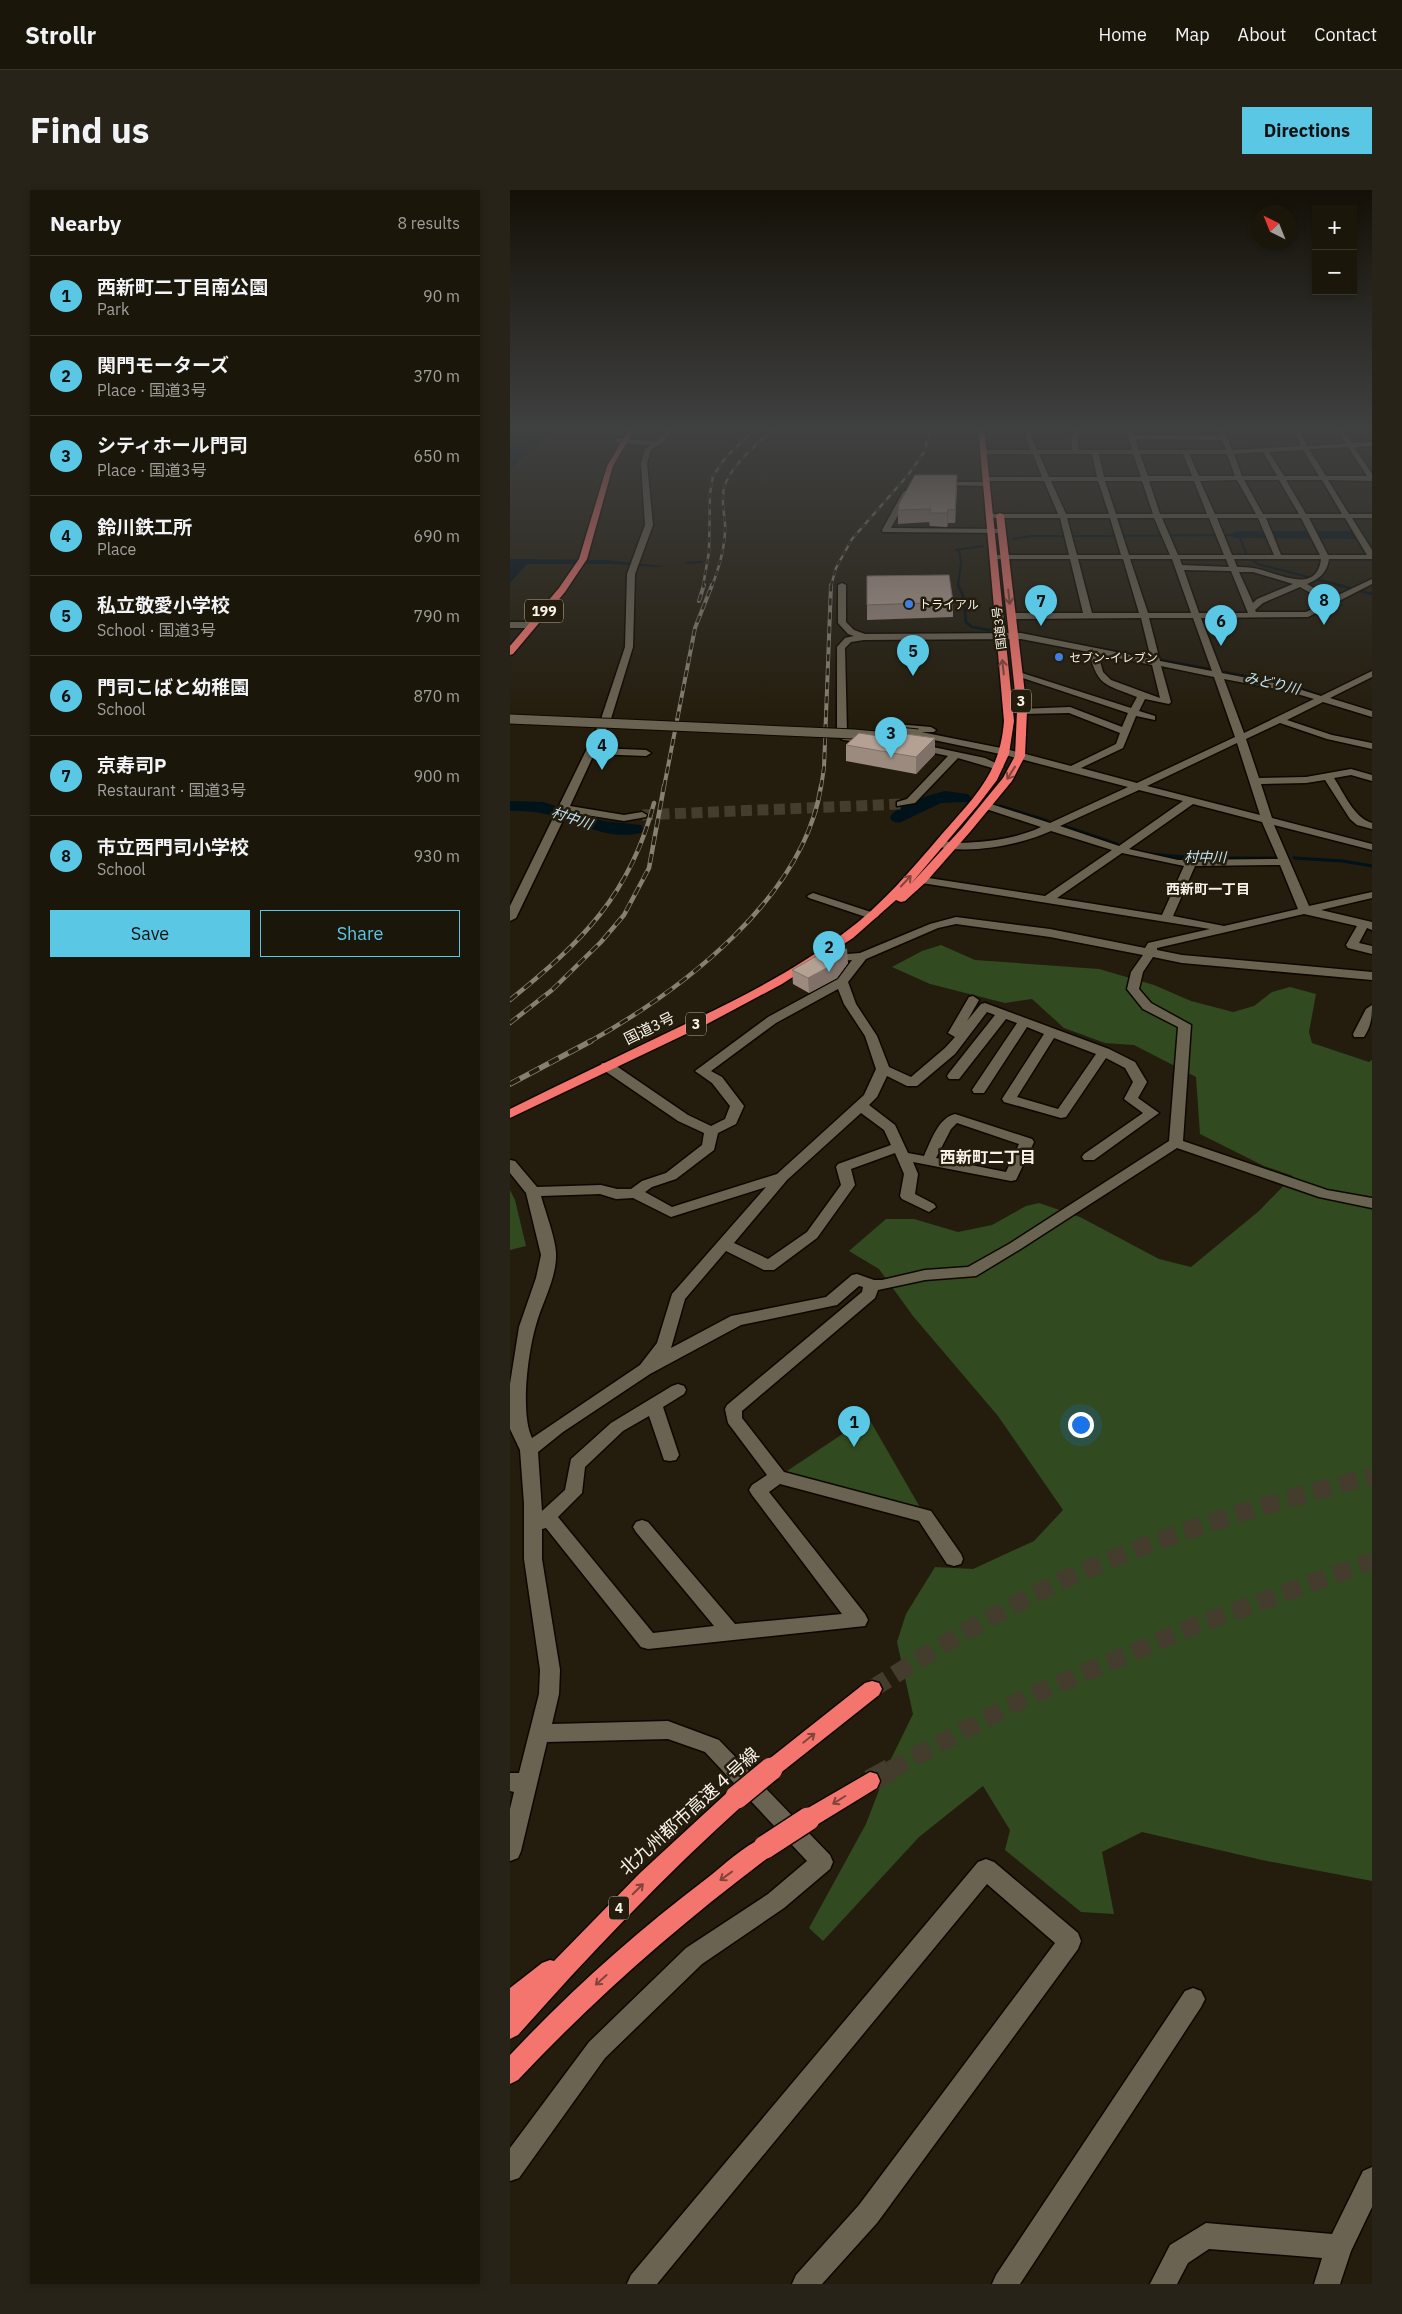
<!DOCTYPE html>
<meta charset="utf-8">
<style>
body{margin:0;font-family:"IBM Plex Sans","Noto Sans JP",sans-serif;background:#282318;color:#f1f3f6}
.controls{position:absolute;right:15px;top:15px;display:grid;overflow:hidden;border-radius:0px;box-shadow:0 2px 8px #0003}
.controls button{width:45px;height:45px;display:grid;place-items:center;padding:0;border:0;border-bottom:1px solid #39352b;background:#1b160a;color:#f1f3f6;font:25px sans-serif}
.compass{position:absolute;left:742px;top:15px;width:45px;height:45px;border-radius:50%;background:#1b160a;box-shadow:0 2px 8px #0003;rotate:317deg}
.you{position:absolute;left:570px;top:1234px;width:18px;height:18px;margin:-12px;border:4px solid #fff;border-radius:50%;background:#1a73e8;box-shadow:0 0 0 8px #1a73e833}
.badge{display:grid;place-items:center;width:32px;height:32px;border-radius:50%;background:#5ac8e5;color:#111;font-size:16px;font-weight:700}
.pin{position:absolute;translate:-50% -41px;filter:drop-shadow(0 1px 2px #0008)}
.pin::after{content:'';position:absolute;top:26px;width:18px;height:15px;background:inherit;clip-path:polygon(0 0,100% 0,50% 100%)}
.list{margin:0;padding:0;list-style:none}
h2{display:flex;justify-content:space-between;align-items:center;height:65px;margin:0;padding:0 20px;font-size:21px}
h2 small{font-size:16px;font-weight:400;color:#a09f9c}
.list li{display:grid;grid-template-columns:32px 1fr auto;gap:15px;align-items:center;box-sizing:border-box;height:80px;padding:0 20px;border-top:1px solid #39352b}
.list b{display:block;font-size:19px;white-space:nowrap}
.list p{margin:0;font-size:16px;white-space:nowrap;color:#a09f9c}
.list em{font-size:16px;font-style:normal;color:#a09f9c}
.actions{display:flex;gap:10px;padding:15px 20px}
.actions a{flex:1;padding:11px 0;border:1px solid #5ac8e5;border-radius:0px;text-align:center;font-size:18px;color:#5ac8e5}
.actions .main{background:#5ac8e5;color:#111}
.map{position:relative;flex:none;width:862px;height:2094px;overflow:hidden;border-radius:0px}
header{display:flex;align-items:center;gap:30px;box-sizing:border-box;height:70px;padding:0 25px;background:#1b160a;border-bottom:1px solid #39352b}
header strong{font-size:24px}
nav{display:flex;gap:28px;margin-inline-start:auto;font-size:18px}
.intro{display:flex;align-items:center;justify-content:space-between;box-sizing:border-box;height:120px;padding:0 30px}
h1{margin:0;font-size:35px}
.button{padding:12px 22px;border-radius:0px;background:#5ac8e5;color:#111;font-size:18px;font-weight:700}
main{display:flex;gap:30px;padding:0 30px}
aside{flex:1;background:#1b160a;border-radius:0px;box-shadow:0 2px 8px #0003}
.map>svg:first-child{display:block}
.green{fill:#314a20}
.water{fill:#00121a}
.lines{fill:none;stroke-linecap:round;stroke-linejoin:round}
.stream-far2{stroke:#00121a;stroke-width:2}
.stream-far1{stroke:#00121a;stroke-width:2.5}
.stream{stroke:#00121a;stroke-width:3}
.river{fill:#00121a;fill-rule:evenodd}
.minor-tunnel{stroke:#443d2e;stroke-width:11;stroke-dasharray:11 5.5;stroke-linecap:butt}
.highway-tunnel-far1{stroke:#443d2e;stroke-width:18;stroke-dasharray:18 9;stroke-linecap:butt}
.highway-tunnel{stroke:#443d2e;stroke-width:23;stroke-dasharray:23 12;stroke-linecap:butt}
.minor-casing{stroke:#0d0700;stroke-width:3}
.highway-casing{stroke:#0d0700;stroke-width:3}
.minor{fill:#6b6351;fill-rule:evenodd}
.highway{fill:#f3756e;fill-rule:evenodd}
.rail-far3-casing{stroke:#868073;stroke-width:2.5}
.rail-far2-casing{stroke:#868073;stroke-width:4}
.rail-far1-casing{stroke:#868073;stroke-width:4.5}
.rail-casing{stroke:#868073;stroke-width:5.5}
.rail-far3{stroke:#241d0d;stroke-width:2;stroke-dasharray:5.5;stroke-linecap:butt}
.rail-far2{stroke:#241d0d;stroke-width:2.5;stroke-dasharray:7;stroke-linecap:butt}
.rail-far1{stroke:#241d0d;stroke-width:3;stroke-dasharray:9;stroke-linecap:butt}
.rail{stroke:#241d0d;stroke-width:4;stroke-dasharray:11;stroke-linecap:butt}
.minor-bridge-casing{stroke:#0d0700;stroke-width:11;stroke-linecap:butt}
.highway-bridge-far1-casing{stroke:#0d0700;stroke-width:21;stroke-linecap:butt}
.highway-bridge-casing{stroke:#0d0700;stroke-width:26;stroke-linecap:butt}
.minor-bridge{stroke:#6b6351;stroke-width:9}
.highway-bridge-far1{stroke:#f3756e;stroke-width:18}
.highway-bridge{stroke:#f3756e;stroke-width:23}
.wall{fill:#9c8a7f}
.shaded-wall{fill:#7f7168}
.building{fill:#b5a194;stroke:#7f7168}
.oneway{stroke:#814539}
.shop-dot{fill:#3f7fe0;stroke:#241d0d;stroke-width:2}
.labels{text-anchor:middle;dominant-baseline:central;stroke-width:5;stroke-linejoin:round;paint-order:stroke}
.far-poi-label{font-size:12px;fill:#f7f3e8;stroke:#241d0d;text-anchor:start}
.far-street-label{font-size:12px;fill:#f7f3e8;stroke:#241d0d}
.shield{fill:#241d0d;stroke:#b8b3a6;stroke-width:1}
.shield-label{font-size:14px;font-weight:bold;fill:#f7f3e8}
.far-water-label{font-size:14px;font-style:italic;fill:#c0e7f7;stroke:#241d0d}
.far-neighbourhood-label{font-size:14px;font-weight:bold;fill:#f7f3e8;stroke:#241d0d}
.street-label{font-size:15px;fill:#f7f3e8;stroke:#241d0d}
.neighbourhood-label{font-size:16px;font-weight:bold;fill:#f7f3e8;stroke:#241d0d}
.near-street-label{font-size:18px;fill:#f7f3e8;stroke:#241d0d}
</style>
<header>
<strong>Strollr</strong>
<nav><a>Home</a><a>Map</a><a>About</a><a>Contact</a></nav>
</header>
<div class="intro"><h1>Find us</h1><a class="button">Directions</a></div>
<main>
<aside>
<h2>Nearby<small>8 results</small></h2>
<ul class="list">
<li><span class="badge">1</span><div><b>西新町二丁目南公園</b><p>Park</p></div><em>90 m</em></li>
<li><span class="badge">2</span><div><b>関門モーターズ</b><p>Place · 国道3号</p></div><em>370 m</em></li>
<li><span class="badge">3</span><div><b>シティホール門司</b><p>Place · 国道3号</p></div><em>650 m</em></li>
<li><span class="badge">4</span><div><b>鈴川鉄工所</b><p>Place</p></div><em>690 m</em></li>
<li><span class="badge">5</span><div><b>私立敬愛小学校</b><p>School · 国道3号</p></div><em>790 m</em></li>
<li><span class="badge">6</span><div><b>門司こばと幼稚園</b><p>School</p></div><em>870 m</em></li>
<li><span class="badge">7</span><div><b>京寿司P</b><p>Restaurant · 国道3号</p></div><em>900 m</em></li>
<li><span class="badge">8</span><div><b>市立西門司小学校</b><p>School</p></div><em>930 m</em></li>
</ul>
<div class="actions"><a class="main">Save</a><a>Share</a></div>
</aside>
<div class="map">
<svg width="862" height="2094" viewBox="0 0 862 2094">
<rect width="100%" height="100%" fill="#241d0d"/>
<path class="green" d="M431 755 465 770 589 779 644 795 681 811 723 822 744 816 762 802 780 797 806 804 799 842 802 853 859 872 862 870V1691L752 1670 632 1642 592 1662 604 1724 571 1722 495 1660 500 1640 473 1596 409 1647 313 1751 299 1738 356 1634 381 1569 403 1524 387 1452 396 1424 425 1377 463 1379 524 1351 553 1320 488 1226 403 1126 369 1079 339 1061 376 1029H404L448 1042 482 1035 516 1016 529 1013 570 1027 649 1069 681 1077 749 1021 783 986 754 976 690 944 686 887 624 855 595 853 554 838 522 809 495 813 420 794 382 777 412 761Z
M0 1000 5 1010 16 1056 0 1060Z
M358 1227 415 1326 268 1287Z"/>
<path class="water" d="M0 237H44L0 280Z
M0 369 96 370 152 376 181 371 148 377 100 374H17L0 393Z"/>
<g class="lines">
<path class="stream-far2" d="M610 346 729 345 737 366 748 374 833 396
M503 349 521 346H603
M445 360 473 356
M176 373 192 372
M448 396 451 372 449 360"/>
<path class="stream-far1" d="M448 395 453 406 456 432 462 437 480 440
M828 395 862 404
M561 453 699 479
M714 482 780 495 809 505"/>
<path class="stream" d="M490 616 538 631
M554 636 607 654
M640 664 686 668H773
M784 668 833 671 862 676"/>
<path class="river" d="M729 341H847L854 345 847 349 724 348 722 345 724 342Z
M435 601 458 604 461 608 458 612 431 613 389 633 382 631 380 627C389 614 419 605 435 601Z
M0 611 33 612 93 631 131 635 133 639 131 643C97 651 67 631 35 624 24 621 12 621 0 621Z"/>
<path class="minor-tunnel" d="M132 625 391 614"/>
<path class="highway-tunnel-far1" d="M362 1499C426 1458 491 1419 560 1387 657 1343 759 1313 862 1286
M380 1580 513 1509 687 1435 862 1371"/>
<path class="highway-tunnel" d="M360 1591 382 1579"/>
<g class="minor-casing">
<path id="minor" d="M159 237H165L154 252 141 260 137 273 143 335 125 384 123 457 100 532 87 558 136 560 141 563 136 566 84 564 60 616 114 625 132 622 137 625 136 627 114 631 57 622 6 728 0 731V716L90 532 115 457 117 384 135 335 131 273 135 259 141 255 107 253 104 251 107 249 147 251Z
M455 237H482C476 240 461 240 455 237Z
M519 237H525L521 246 527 260H562L561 248 564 237H570L567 248 569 260H622L615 237H621L624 245 711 246 708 237H714L722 260 791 256 782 237H788L797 256 836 254 825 237H831L842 253 862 252V256L844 257 862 284V291L818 290 839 324H862V328H842L862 360V369H819C817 383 809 389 797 394L822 408 862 389V394L798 427 691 428 712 483 779 496 811 506 862 481V487L820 508 862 521V527L813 512 777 530 822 545 862 553V559L817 549 770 533 736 549 749 588 796 587 841 579 862 585V591L841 585 824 588C834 603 844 628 862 633V639L847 635 840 629 815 590 796 593 751 594 762 628 862 654V660L764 635 799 716 862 702V708L811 720 862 732V740L857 738 849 753 862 756V764L838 758 836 755 847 736 794 724 647 758V760L672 765 862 782V790L672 773 643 767 633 782 629 799 641 813 681 835 673 951 817 1000 862 1008V1018L809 1007 667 958 509 1060 466 1086 415 1090 368 1100 365 1108 232 1221V1228L274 1282 421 1321 451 1364 453 1369 451 1374 444 1376 437 1374 409 1331 270 1294 259 1302 355 1424 358 1430 355 1436 138 1459 131 1457 36 1338 32 1339V1369L50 1480 49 1504 42 1534 158 1531 209 1550 320 1665 323 1672 320 1679 274 1718 192 1774 95 1868 9 1988 0 1991V1958L79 1852 176 1758 258 1704 297 1671 195 1562 158 1549 37 1552 11 1661 8 1668 0 1671V1619L4 1602 0 1601V1583H9L29 1504 30 1480 14 1369V1314L10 1260 0 1239V1194L9 1137 26 1088 31 1065 16 1003 0 983V970L5 971 27 997 91 995 107 999H121L132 991 156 983 192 955 194 943 168 931 92 879 90 876 92 873H102L178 925 201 936 215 929 220 916 202 893 185 881 258 827 328 789 342 770 313 772 311 769 313 766 350 763 420 734 446 727 540 739 635 758 638 753 700 739 412 693 406 690 412 687 535 706 602 660 541 641C510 655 459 665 425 656V652C433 650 441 653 449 653 476 652 506 649 531 637L473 618V614H481L540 633 618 597 495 565 405 546 403 544 407 541 381 538 375 554 372 555 367 552 374 533 421 537 426 540 424 542H411L496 559 561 576 606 554 610 543 559 523 512 524 509 523V519L560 517 612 537 618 523 504 485 512 483 621 518 627 507C595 494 588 497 579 462L511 449 354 450 341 452 335 458 337 543 365 549 367 551 362 554 334 550 331 549 327 543V457L335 448 344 446 338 444 328 433V395L332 393 336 395V432L344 440 355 444 511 443 641 469 631 428 501 429 497 426 501 423H573L560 369H484L480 367 484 365H559L550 328H479L475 326 479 324H548L534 291H476L473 289 476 287H532L523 264H473L470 262 473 260H521L515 246ZM625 249 712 250 716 260H629ZM838 257 857 286H816L799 259ZM793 260 809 286H774L759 262ZM753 262 767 286H732L724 264ZM529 264H582L587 287H539ZM589 264H623L631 287H594ZM630 264H673L682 286H638ZM679 264H717L725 286H689ZM727 290 746 324H705L690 291ZM734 290H769L789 324H753ZM776 290H812L832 324H796ZM541 291H588L599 324H556ZM595 291H632L643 324H606ZM639 291H684L697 324H650ZM557 328H600L611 365H567ZM607 328H644L660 365H619ZM652 328H699L714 365H668ZM707 328H748L764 365H722ZM756 328H791L810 365H771ZM799 328H835L857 365H818ZM568 369H613L629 423H582ZM620 369H662L681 423H638ZM670 369H716L719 377 672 375ZM724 369H811C807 407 764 381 743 378 738 377 732 377 727 377ZM674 380 721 381 738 423H689ZM729 382H743L783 394 747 409 743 413ZM790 397 816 412 796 422H746L745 420 753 413ZM639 428H683L702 481 650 471ZM588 464 642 475 650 508 601 490 593 482ZM651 476 704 487 725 547 627 593 571 578 613 558 626 526 645 530V526L629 521 635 509 659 514 661 512ZM714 489 777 501 804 509 734 543ZM727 553 750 625 637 596ZM629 600 673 611 609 656 550 636ZM683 614 752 632 768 669 668 670 619 659ZM612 663 674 676 652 725 547 708ZM770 675 788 719 714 736 663 726 685 676ZM446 734 540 747 633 765 621 782 617 799 633 819 668 837 659 951 499 1054 458 1077 415 1080 372 1090H364L347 1084 342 1085 316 1107 221 1126 161 1158 175 1109 216 1061 254 1080H264L307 1048 345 995 341 979 385 963 394 984 390 1006 392 1009 419 1022 426 1017 424 1014 405 1004 408 984 403 972 501 991 506 990 524 952 522 949 445 924C428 928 421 951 414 966L398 963 385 935 359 915 367 907 377 886 397 896H407L445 864 477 822 485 825 439 883 437 886 439 889H449L496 829 507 833 462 900 464 903H474L517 837 534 844 492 909 494 912 551 928 556 927 596 868 615 878 623 892 614 909 633 923 574 964 572 967 574 970H584L649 923 628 908 637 892 625 872 599 859 475 813 471 814 457 831 469 810 463 806 459 807 438 843 445 847 435 858 401 887 379 877 367 846 346 814 338 792 356 769 428 738ZM328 799 334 814 355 846 366 879 354 905 267 984 162 1017 135 1002 142 997 166 989 204 960 208 943 226 934 234 916 212 887 201 881 266 833ZM544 848 586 864 548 919 507 907ZM351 923 374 940 381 955 328 974 326 977 331 995 297 1042 258 1069 224 1053 277 990ZM447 933 509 954 496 982 426 968 441 939ZM256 997 162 1104 147 1153 130 1175 22 1248C10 1223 18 1162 26 1135 32 1113 46 1089 46 1066 47 1052 35 1021 31 1006L90 1004 106 1009 123 1008 161 1027ZM349 1096 353 1097 352 1102 217 1215 215 1219 218 1233 257 1285 242 1295 239 1300 242 1305 332 1424 225 1434 138 1332 132 1330 126 1332 123 1337 126 1342 204 1436 143 1443 48 1327 72 1303 75 1277 113 1241 139 1226 154 1270 160 1271 166 1270 169 1265 153 1217 174 1204 176 1200 174 1196 168 1194 162 1196 101 1233 61 1269 55 1300 32 1321 28 1262 53 1242 140 1184 231 1135 327 1115Z
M428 292H477L480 294 477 296 426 295V293Z
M397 300 401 302 381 338 491 339 495 341 491 343 373 342 372 340 393 302Z
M0 432H22L26 435 22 438H0Z
M404 553 475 568 494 577 489 580 448 568 405 613 387 616V612L397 609 438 566 401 558V554Z
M303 703 367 724 369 726 363 729 359 728 299 708 297 706Z
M862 815C862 828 861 836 854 847H844L843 844 856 819Z
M476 1669 484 1672 568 1743 571 1751 568 1759 367 2033 312 2094H282L286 2085 349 2015 545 1753 477 1694 147 2094H117L121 2085 468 1672Z
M683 1798 691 1801 695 1809 691 1817 510 2094H482L486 2085 675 1801Z
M862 1977V2017L841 2061 830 2094H804L812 2068 699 2059 678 2073 667 2094H640L660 2055 696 2033 822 2044 853 1981Z"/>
</g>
<g class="highway-casing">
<path id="highway" d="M120 237H126L103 276 77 369 55 402 3 464 0 465V456L49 398 69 369 97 276Z
M468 237H474L504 531 499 564 487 590 468 615 399 696 452 638 493 588 505 566 507 521 486 325 490 323 494 325 517 521 515 566 502 591 460 642 416 692 395 711 391 712 386 710 343 748 272 794 197 834 0 928V919C54 892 109 866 163 840 222 812 282 783 334 743 372 715 402 679 432 644 465 606 490 584 494 531Z
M362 1491 369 1493 372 1499 369 1505 268 1585 261 1588 254 1585 251 1579 254 1573 355 1493Z
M360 1582 367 1584 370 1591 367 1598 305 1636 298 1639 291 1636 287 1629 291 1622Z
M227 1598 234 1600 237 1607 234 1614C154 1686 80 1764 8 1845L0 1849V1798L32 1773 40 1770 44 1771 130 1683 220 1600Z
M255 1647 263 1650 266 1657 263 1664C171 1733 86 1807 8 1890L0 1894V1865C60 1801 126 1742 196 1689 214 1675 234 1655 255 1647Z"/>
</g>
<use href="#minor" class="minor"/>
<use href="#highway" class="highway"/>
<g class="rail-far3-casing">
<path id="rail-far3" d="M193 396 199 362 200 303 203 286 216 267 247 237
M202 396C209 378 216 353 215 333 214 321 211 311 214 298 219 276 249 253 265 237
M321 396 326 378 342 349 398 285 415 261 420 237"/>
</g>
<g class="rail-far2-casing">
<path id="rail-far2" d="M189 411 194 395
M154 597 185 438 202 395
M311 597 314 578 321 395"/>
</g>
<g class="rail-far1-casing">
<path id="rail-far1" d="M0 810C72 752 120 705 144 613
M0 833 42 800 91 752 114 725 139 678 154 596
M79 852C172 800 294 708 311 596"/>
</g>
<g class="rail-casing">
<path id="rail" d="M0 894 81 851"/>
</g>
<use href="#rail-far3" class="rail-far3"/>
<use href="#rail-far2" class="rail-far2"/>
<use href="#rail-far1" class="rail-far1"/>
<use href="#rail" class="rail"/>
<g class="minor-bridge-casing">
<path id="minor-bridge" d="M0 529 344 544 388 548
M379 541 408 544"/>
</g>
<g class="highway-bridge-far1-casing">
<path id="highway-bridge-far1" d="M260 1580 261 1579"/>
</g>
<g class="highway-bridge-casing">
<path id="highway-bridge" d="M227 1607 261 1579
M255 1657 298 1629"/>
</g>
<use href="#minor-bridge" class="minor-bridge"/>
<use href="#highway-bridge-far1" class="highway-bridge-far1"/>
<use href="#highway-bridge" class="highway-bridge"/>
</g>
<path class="wall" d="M447 285V298L445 333H438L437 337 420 336 419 332 388 334V320Z
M443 412V427L357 430V415Z
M368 546 425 548V564L406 584 336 571V555Z
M338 773 327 788 299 803 283 794 282 780Z"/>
<path class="shaded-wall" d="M447 285V298L445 333V320Z
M438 319V333L437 337V323Z
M425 548V564L406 584V567Z
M337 759 338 773 327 788 299 803 298 788Z"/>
<path class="building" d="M405 285H447L445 320 438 319 437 323H419L421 319 388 320 389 314Z
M439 385 443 412 357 415V386Z
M374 541 425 548 406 567 336 555 349 543 368 546Z
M337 759 326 773 298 788 282 780 315 761Z"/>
<defs><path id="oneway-shaft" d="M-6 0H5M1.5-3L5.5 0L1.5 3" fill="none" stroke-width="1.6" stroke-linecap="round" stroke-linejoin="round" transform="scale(1.25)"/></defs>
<g class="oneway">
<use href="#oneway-shaft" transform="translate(499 407) rotate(84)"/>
<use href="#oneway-shaft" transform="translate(493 477) rotate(-96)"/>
<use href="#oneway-shaft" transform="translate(501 583) rotate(122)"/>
<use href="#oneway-shaft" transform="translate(396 691) rotate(-47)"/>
<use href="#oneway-shaft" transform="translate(299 1548) rotate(-39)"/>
<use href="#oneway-shaft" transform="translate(329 1610) rotate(148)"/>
<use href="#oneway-shaft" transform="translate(216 1686) rotate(144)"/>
<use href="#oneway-shaft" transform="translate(128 1699) rotate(-45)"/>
<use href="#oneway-shaft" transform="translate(91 1790) rotate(138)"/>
</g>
<linearGradient id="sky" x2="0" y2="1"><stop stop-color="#141007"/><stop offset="0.45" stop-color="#3f4040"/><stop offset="1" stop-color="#3f4040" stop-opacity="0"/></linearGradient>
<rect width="862" height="530" fill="url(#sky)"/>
<g class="shop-dot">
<circle cx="399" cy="414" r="5"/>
<circle cx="549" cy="467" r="5"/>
</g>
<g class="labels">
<g class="far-poi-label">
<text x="409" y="414">トライアル</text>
<text x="559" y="467">セブン-イレブン</text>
</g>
<g class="far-street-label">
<text transform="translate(489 438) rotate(-97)">国道3号</text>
</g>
<g class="shield">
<rect x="15" y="409.5" width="38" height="23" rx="4"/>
<rect x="501" y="499.5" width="20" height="23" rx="4"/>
<rect x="176" y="822.5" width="20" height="23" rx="4"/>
<rect x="99" y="1706.5" width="20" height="23" rx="4"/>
</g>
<g class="shield-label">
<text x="34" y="421">199</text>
<text x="511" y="511">3</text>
<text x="186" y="834">3</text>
<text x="109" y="1718">4</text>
</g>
<g class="far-water-label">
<text transform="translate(762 493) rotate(13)">みどり川</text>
<text transform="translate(62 628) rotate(19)">村中川</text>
<text transform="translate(695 667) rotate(1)">村中川</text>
</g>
<g class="far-neighbourhood-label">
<text x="698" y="699">西新町一丁目</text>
</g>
<g class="street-label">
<text transform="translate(139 838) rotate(-26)">国道3号</text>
</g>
<g class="neighbourhood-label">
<text x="478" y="967">西新町二丁目</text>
</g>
<g class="near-street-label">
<text transform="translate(179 1621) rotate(-42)">北九州都市高速４号線</text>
</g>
</g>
</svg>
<div class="controls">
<button>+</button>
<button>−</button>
</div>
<svg class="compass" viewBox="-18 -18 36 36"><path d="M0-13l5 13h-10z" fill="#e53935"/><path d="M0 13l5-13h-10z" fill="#a09f9c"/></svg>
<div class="you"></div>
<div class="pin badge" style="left:344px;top:1257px">1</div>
<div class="pin badge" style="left:319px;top:782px">2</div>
<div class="pin badge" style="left:381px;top:568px">3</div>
<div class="pin badge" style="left:92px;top:580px">4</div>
<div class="pin badge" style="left:403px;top:486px">5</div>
<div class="pin badge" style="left:711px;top:456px">6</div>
<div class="pin badge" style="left:531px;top:436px">7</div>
<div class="pin badge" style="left:814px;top:435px">8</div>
</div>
</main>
